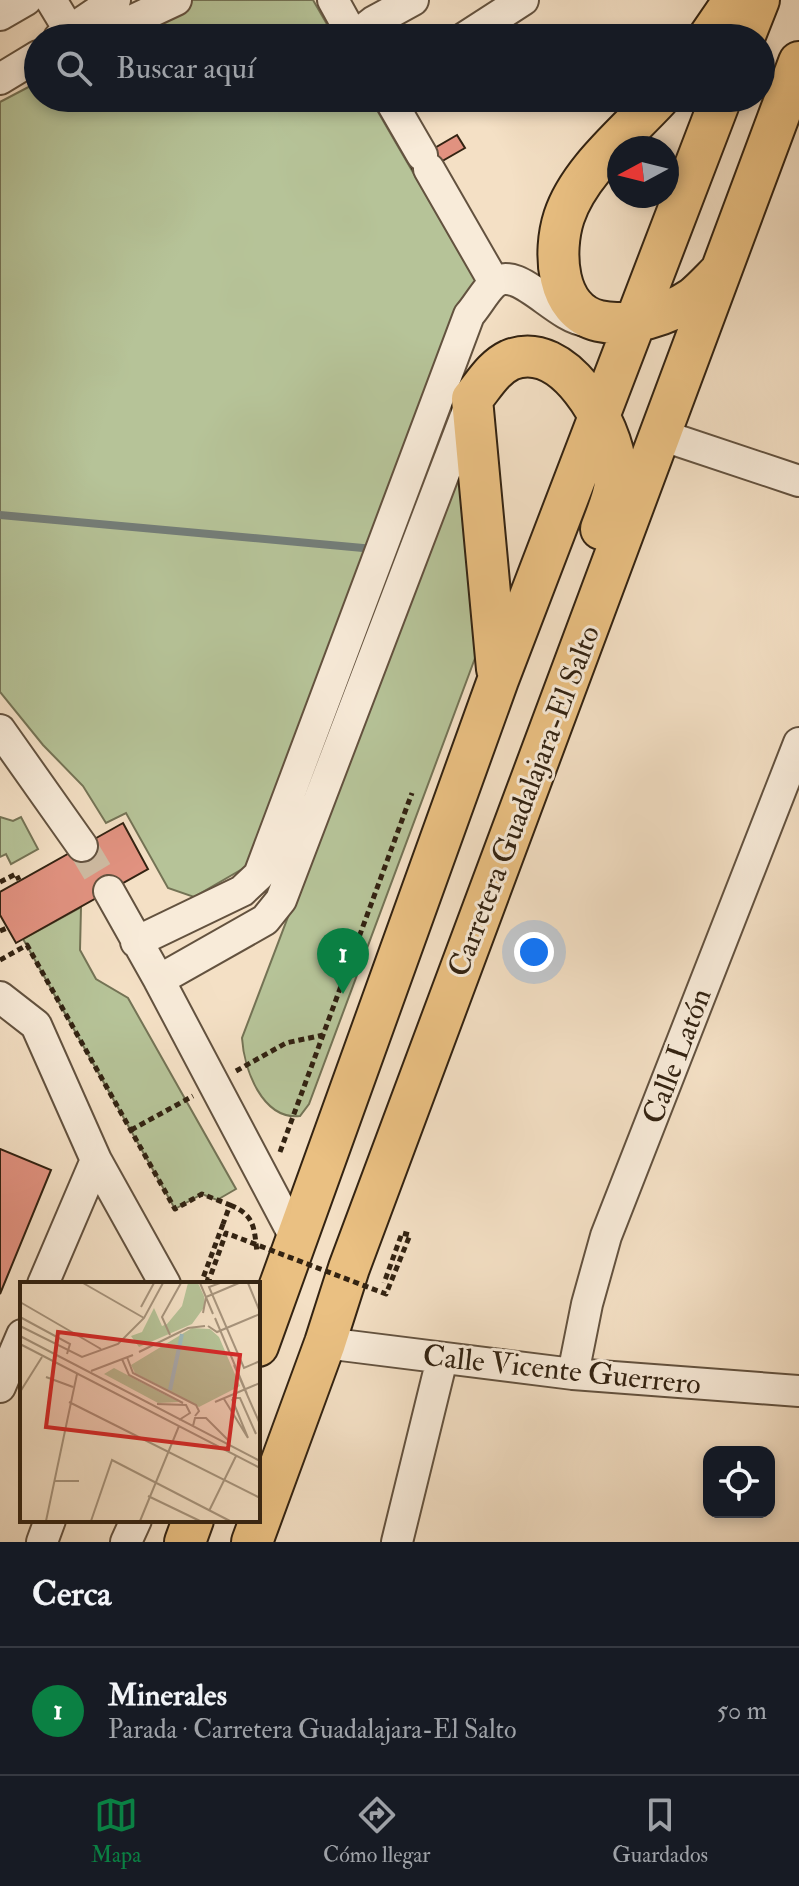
<!DOCTYPE html>
<html lang="es">
<meta charset="utf-8">
<style>
body{margin:0;font-family:"IM FELL Double Pica",serif;background:#20242c;color:#f1f3f6}
.controls{position:absolute;right:24px;bottom:24px;display:grid;overflow:hidden;border-radius:16px;box-shadow:0 4px 12px #0003}
.controls button{width:72px;height:72px;display:grid;place-items:center;padding:0;border:0;border-bottom:2px solid #363941;background:#171b24;color:#f1f3f6;font:40px sans-serif}
.compass{position:absolute;left:607px;top:136px;width:72px;height:72px;border-radius:50%;background:#171b24;box-shadow:0 4px 12px #0003;rotate:263deg}
.you{position:absolute;left:534px;top:952px;width:28px;height:28px;margin:-20px;border:6px solid #fff;border-radius:50%;background:#1a73e8;box-shadow:0 0 0 12px #1a73e833}
.badge{display:grid;place-items:center;width:52px;height:52px;border-radius:50%;background:#0b8043;color:#fff;font-size:26px;font-weight:700}
.pin{position:absolute;translate:-50% -66px;filter:drop-shadow(0 2px 4px #0008)}
.pin::after{content:'';position:absolute;top:42px;width:28px;height:24px;background:inherit;clip-path:polygon(0 0,100% 0,50% 100%)}
.list{margin:0;padding:0;list-style:none}
h2{display:flex;justify-content:space-between;align-items:center;height:104px;margin:0;padding:0 32px;font-size:34px}
h2 small{font-size:26px;font-weight:400;color:#9ea1a6}
.list li{display:grid;grid-template-columns:52px 1fr auto;gap:24px;align-items:center;box-sizing:border-box;height:128px;padding:0 32px;border-top:2px solid #363941}
.list b{display:block;font-size:30px;white-space:nowrap}
.list p{margin:0;font-size:26px;white-space:nowrap;color:#9ea1a6}
.list em{font-size:26px;font-style:normal;color:#9ea1a6}
.icon{flex:none;width:44px;height:44px;fill:none;stroke:currentColor;stroke-width:2;stroke-linecap:round;stroke-linejoin:round}
.map{position:relative;flex:none;width:799px;height:1542px;overflow:hidden}
.search{position:absolute;background:#171b24;box-shadow:0 4px 12px #0003;left:24px;right:24px;top:24px;height:88px;display:flex;align-items:center;gap:20px;box-sizing:border-box;padding:0 28px;border-radius:44px;color:#9ea1a6;font-size:30px}
.sheet{height:232px;background:#171b24}
nav{display:flex;justify-content:space-around;align-items:center;box-sizing:border-box;height:112px;border-top:2px solid #363941;background:#171b24;font-size:22px;color:#9ea1a6}
nav a{display:grid;justify-items:center;gap:4px}
nav .on{color:#0b8043}
.map>svg:first-child{display:block}
.green{fill:#b6c398;stroke:#747355;stroke-width:2}
.lines{fill:none;stroke-linecap:round;stroke-linejoin:round}
.stream{stroke:#747e79;stroke-width:8}
.building{fill:#e19280;stroke:#332312;stroke-width:2}
.minor-tunnel{stroke:#cdbaa1;stroke-width:30;stroke-dasharray:30 15;stroke-linecap:butt}
.minor-casing{stroke:#63523f;stroke-width:34}
.major-casing{stroke:#332312;stroke-width:44}
.path{stroke:#332312;stroke-width:5;stroke-dasharray:6 4;stroke-linecap:butt}
.minor{stroke:#f8ebd9;stroke-width:30}
.major{stroke:#eac082;stroke-width:40}
.path-bridge{stroke:#332312;stroke-width:5;stroke-dasharray:6 4;stroke-linecap:butt}
.labels{text-anchor:middle;dominant-baseline:central;stroke-width:6;stroke-linejoin:round;paint-order:stroke}
.street-label{font-size:30px;fill:#332312;stroke:#f8ebd9}
.inset-river{fill:none;stroke:#9fbbbd;stroke-width:4}
.inset-road{fill:none;stroke:#a7947d;stroke-width:2}
.view{fill:#d62828;fill-opacity:0.15;stroke:#d62828;stroke-width:4}
.inset-edge{fill:none;stroke:#332312;stroke-width:4}
</style>
<div class="map">
<svg width="799" height="1542" viewBox="0 0 799 1542">
<rect width="100%" height="100%" fill="#f4e0c5"/>
<filter id="stains"><feTurbulence type="fractalNoise" baseFrequency=".0025" numOctaves="4"/><feColorMatrix values="0 0 0 0 .2 0 0 0 0 .09 0 0 0 0 .02 0 0 0 .5 -.17"/></filter>
<radialGradient id="worn" r=".72"><stop offset=".6" stop-color="#630" stop-opacity="0"/><stop offset="1" stop-color="#630" stop-opacity=".3"/></radialGradient>
<path class="green" d="M192 0H313L335 38H121Z
M38 82V98H370L477 283 258 860 194 897 168 888 126 813 106 823 83 786 43 745 0 692V102Z
M461 461 484 634 309 1104 300 1116C262 1120 244 1069 242 1038Z
M0 817 13 821 21 817 38 849 11 864 6 854 0 857Z
M81 907 80 950 96 979 128 998 236 1189 217 1200 202 1194 175 1209 23 939Z"/>
<g class="lines">
<path class="stream" d="M0 515 374 549"/>
</g>
<path class="building" d="M457 135 465 148 416 176 409 163Z
M123 823 148 869 16 943 0 915V892Z
M0 1149 51 1170 0 1294Z"/>
<g class="lines">
<path class="minor-tunnel" d="M82 846 109 891"/>
<g class="minor-casing">
<path id="minor" d="M51 0 74 38
M333 0 354 38
M0 15 26 0
M354 37 373 22 413 0
M59 38 115 0
M95 38 176 0
M464 38 523 0
M0 79 38 56
M389 98 422 155
M429 169 494 282
M661 435 799 481
M0 730 82 846
M109 891 159 980 297 1241
M136 942 242 891 259 875 469 315C477 306 484 293 492 285 516 261 554 317 586 321
M159 980 265 920 281 900 470 405
M0 997 36 1025 96 1160 165 1284
M43 1284 96 1160
M325 1343 573 1374 799 1391
M573 1374 587 1304 606 1236 799 743
M0 1387 22 1335
M42 1542 50 1520
M126 1542 136 1520
M397 1542 442 1359"/>
</g>
<g class="major-casing">
<path id="major" d="M708 38 734 0
M744 38 759 0
M659 98C627 133 579 171 564 217 553 251 555 311 599 321 629 328 668 315 693 298 702 291 711 281 719 273
M497 669 472 399C484 385 493 368 510 360 564 338 613 425 616 469 617 489 608 510 601 529
M258 1346 498 680 721 98
M185 1542 193 1520
M252 1542 325 1343 349 1268 799 62"/>
</g>
<path class="path" d="M0 882 16 874 19 880
M0 931 7 928
M0 960 27 945 175 1209 202 1194 230 1205 223 1224
M236 1071 286 1043 323 1035
M131 1130 193 1096
M280 1152 412 793
M230 1205C255 1215 254 1228 257 1252"/>
<use href="#minor" class="minor"/>
<use href="#major" class="major"/>
<path class="path-bridge" d="M223 1224 203 1278 209 1280 226 1233 386 1294 410 1235 402 1233 384 1283"/>
</g>
<g class="labels">
<g class="street-label">
<text transform="translate(524 801) rotate(-69)">Carretera Guadalajara-El Salto</text>
<text transform="translate(677 1056) rotate(-69)">Calle Latón</text>
<text transform="translate(562 1370) rotate(6)">Calle Vicente Guerrero</text>
</g>
</g>
<g transform="translate(20 1282)">
<rect width="240" height="240" fill="#f4e0c5"/>
<path d="M168 1H178L184 14 185 24 172 42 119 65 111 54 122 50 134 26 142 44 147 42 162 24ZM172 46 190 47 199 55 220 104 179 125 115 91 111 83ZM94 86 159 120 138 121 84 92Z" fill="#b6c398"/>
<path class="inset-river" d="M150 108 162 52"/>
<path class="inset-road" d="M63 1 124 36M180 1 193 32M200 1 189 5 224 86 240 79M228 1 240 30M0 20 81 67M121 25 134 1M183 31 186 15 219 1M0 35 50 62 47 72M195 36 227 112M0 44 62 75 98 62 124 36 143 1M188 44 197 50 240 32M150 53 142 35 161 1M0 54 240 179M0 62 240 186M119 70 168 46 185 44M107 75 113 91 176 123 179 129 175 134M102 77 109 93 163 121M214 83 240 142M71 89 113 73M26 95 53 105M0 110 22 75M212 116H220L236 152M204 117 228 156M212 117 228 156M49 120 240 216M195 120 240 101M137 122 166 123 170 131 159 138M173 144 175 136H186L208 158M34 199H59M128 214 180 239M189 229 216 174M26 239 57 92M71 239 92 178 210 239M120 239 159 144"/>
<path class="view" d="M38 50 220 73 208 167 26 145Z"/>
<rect width="240" height="240" class="inset-edge"/>
</g>
<rect width="100%" height="100%" filter="url(#stains)"/>
<rect width="100%" height="100%" fill="url(#worn)"/>
</svg>
<div class="controls">
<button><svg class="icon" aria-label="locate" viewBox="0 0 24 24"><circle cx="12" cy="12" r="6"/><path d="M12 2v4M12 18v4M2 12h4M18 12h4"/></svg></button>
</div>
<svg class="compass" viewBox="-18 -18 36 36"><path d="M0-13l5 13h-10z" fill="#e53935"/><path d="M0 13l5-13h-10z" fill="#9ea1a6"/></svg>
<div class="you"></div>
<div class="pin badge" style="left:343px;top:994px">1</div>
<div class="search"><svg class="icon" aria-label="search" viewBox="0 0 24 24"><circle cx="10" cy="10" r="6"/><path d="M15 15l6 6"/></svg>Buscar aquí</div>
</div>
<section class="sheet">
<h2>Cerca<small></small></h2>
<ul class="list">
<li><span class="badge">1</span><div><b>Minerales</b><p>Parada · Carretera Guadalajara-El Salto</p></div><em>50 m</em></li>
</ul>
</section>
<nav>
<a class="on"><svg class="icon" aria-label="map" viewBox="0 0 24 24"><path d="M3 6l6-2 6 2 6-2v14l-6 2-6-2-6 2zM9 4v14M15 6v14"/></svg>Mapa</a>
<a><svg class="icon" aria-label="directions" viewBox="0 0 24 24"><path d="M12 3l9 9-9 9-9-9zM9 14v-3h6M13 9l2 2-2 2"/></svg>Cómo llegar</a>
<a><svg class="icon" aria-label="saved" viewBox="0 0 24 24"><path d="M7 4h10v16l-5-4-5 4z"/></svg>Guardados</a>
</nav>
